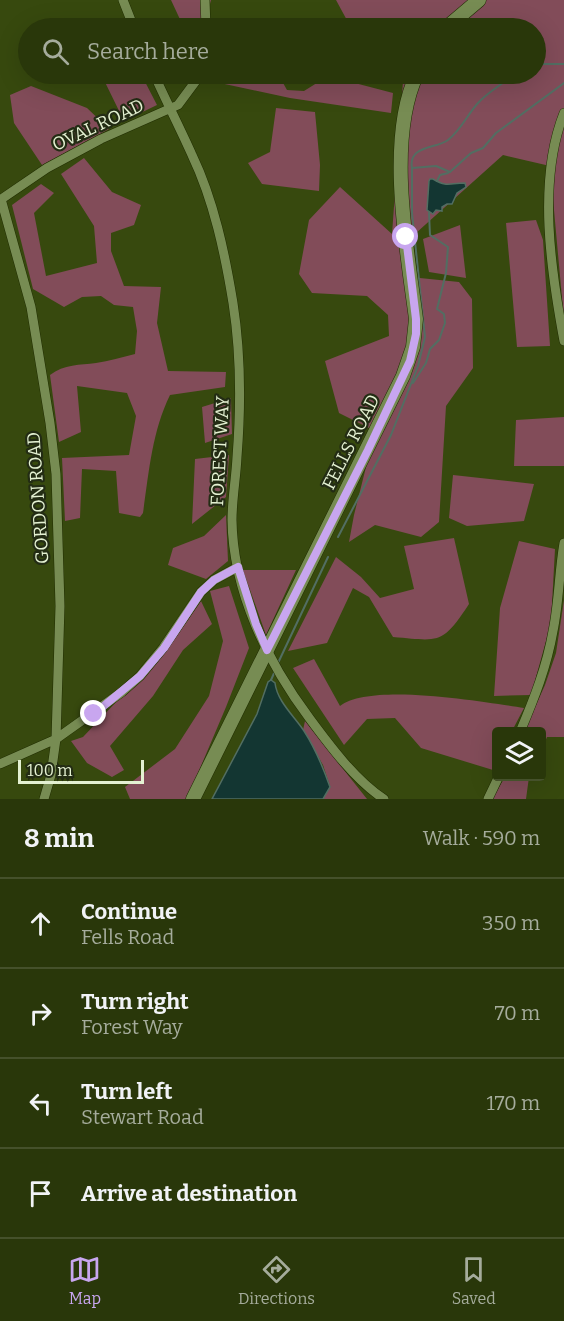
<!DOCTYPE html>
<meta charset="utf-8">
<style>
body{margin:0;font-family:Bitter,serif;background:#354218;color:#f1f3f6}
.controls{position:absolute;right:18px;bottom:18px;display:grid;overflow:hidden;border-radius:6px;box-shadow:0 6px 24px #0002}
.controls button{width:54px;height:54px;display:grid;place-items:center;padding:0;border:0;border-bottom:2px solid #45512b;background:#29370a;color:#f1f3f6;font:30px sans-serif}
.scale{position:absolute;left:18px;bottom:15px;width:126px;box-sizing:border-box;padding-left:6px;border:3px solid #e4f1d2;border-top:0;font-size:16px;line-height:21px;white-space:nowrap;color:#e4f1d2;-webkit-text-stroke:4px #232c14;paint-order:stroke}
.stop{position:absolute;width:18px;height:18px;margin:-14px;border:4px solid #c8a6ef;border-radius:50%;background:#fff}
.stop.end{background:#c8a6ef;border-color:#fff;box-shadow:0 2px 6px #0008}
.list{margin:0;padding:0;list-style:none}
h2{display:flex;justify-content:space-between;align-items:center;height:78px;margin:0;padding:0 24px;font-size:26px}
h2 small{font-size:20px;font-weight:400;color:#a5ac9c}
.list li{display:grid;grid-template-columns:39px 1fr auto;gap:18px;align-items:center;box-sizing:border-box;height:90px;padding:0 24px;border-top:2px solid #45512b}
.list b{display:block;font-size:22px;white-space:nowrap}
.list p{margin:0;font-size:20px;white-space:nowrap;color:#a5ac9c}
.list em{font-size:20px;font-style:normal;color:#a5ac9c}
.icon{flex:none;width:33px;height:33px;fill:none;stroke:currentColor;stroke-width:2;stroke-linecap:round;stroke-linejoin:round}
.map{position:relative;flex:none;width:564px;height:799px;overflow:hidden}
.search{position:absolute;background:#29370a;box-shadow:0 6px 24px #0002;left:18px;right:18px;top:18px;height:66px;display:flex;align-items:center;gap:15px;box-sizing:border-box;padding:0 21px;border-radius:33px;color:#a5ac9c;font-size:22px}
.sheet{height:438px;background:#29370a}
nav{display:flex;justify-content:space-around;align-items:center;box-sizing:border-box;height:84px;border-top:2px solid #45512b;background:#29370a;font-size:16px;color:#a5ac9c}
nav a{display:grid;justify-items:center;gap:3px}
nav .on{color:#c8a6ef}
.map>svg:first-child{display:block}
.green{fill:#824c59}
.water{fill:#133632;stroke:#526e62;stroke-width:1.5}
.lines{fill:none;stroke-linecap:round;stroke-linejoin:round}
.stream{stroke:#526e62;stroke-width:2}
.street-casing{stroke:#202d01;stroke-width:10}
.secondary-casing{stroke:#202d01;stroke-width:15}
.street{stroke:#778c53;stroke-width:9}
.secondary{stroke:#778c53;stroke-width:14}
.route{stroke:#c8a6ef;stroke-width:8}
.labels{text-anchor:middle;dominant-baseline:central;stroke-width:4.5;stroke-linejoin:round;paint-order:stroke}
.street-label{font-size:18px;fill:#e4f1d2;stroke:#232c14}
</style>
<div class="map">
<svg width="564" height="799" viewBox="0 0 564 799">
<rect width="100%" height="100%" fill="#37490e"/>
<path class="green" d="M171 0H211L204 28H184Z
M336 0H564V320L550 166 503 155 406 242 410 277 459 282 472 299 473 368 446 406 439 522 421 537 375 525 349 542 354 515 375 431 339 413 325 361 389 336 388 315 367 296 312 293 299 274 309 220 340 187 392 234 403 81 387 74H536V28H349V24Z
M101 74H141L157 105 124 121Z
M210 74H278L287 90 304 91 328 76 393 93 391 113 290 98 206 80Z
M31 86 87 108 109 129 42 165 14 123 10 95Z
M276 108 315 112 320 165 319 191 262 184 248 163 270 152Z
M84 158 112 192 141 205 134 225 111 233V251L124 286 161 287 157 323 168 371 226 372 225 387 170 395C152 432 149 472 143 513L140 517 119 513 116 471 82 469 80 518 65 521 62 458 129 455 136 416 127 393 77 386 81 432 59 442 50 375C64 364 80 365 96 363 109 361 122 357 135 354L137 331 133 307 114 305 101 296 82 297 64 307 33 289 12 205 41 184 54 193 34 213 46 276 97 263 94 226 61 174Z
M536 220 543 240 550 346 517 347 506 223Z
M460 225 466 278 429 272 423 239Z
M231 398 232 434 205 443 202 407Z
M564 417V466H514L516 420Z
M229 455 226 497 192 524 195 459Z
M453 475 534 484 524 521 467 526 449 518Z
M226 515 228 561 206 579 168 565 173 548 204 536Z
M454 538 469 604C442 645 440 641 393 637L369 597 353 588 327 643 288 651 336 557 361 577 380 598 414 589 404 546Z
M519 541 555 549 551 623 531 695 494 696 500 608Z
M243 570H296L266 635Z
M229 586 249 648 226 707 187 799H130L125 787 175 749 209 696 223 641 210 591Z
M564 600V737H547L542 749V732H524L545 685 556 653Z
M201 601 212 624 183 650 153 696 110 746 124 770 112 777 87 763 71 741 83 737 172 643Z
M314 659 340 706C371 682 484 702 524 708L512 731 496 732V763L493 770 421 748 395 718 367 719 344 745 293 668Z
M305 721 367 799H323L330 786 323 765 303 730Z
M505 777H529L526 799H492Z"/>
<path class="water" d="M430 179H433C448 188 449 183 465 183L466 187 457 193 452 204H447L442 207V211L436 210 433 214 427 210 429 181Z
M271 680 275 683C277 701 294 716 304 731 315 748 323 767 330 787L323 799H212L257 714 268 682Z"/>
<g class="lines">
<path class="stream" d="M536 64H564
M412 168C408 145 436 149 448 140 461 130 467 115 478 103 488 92 503 84 514 74
M437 181 440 175 448 173
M413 383 426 363 430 349 439 340 445 323 444 314 437 309 446 273 448 247 430 235 429 213
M338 537 391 435 418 366 425 337 412 213V168L436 166 450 172 471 153 483 148 496 133 564 83
M278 663 328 557
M271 680 275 671"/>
<g class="street-casing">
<path id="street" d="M123 0 134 28
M205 0 206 28
M154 74C166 101 180 128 192 155 214 201 225 254 233 303 241 354 241 406 237 457 236 478 232 499 232 520 233 592 268 663 310 719 330 746 356 781 384 799
M564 113C537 181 551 271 564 341
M1 199 31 307 50 423 56 474 60 606 56 739 51 775 44 799
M0 200 47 168 101 139 178 105 201 74
M520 732C534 699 547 666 553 631 559 602 559 572 564 543
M0 764 56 739 122 692 140 676 163 648 201 592 214 580 238 567
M488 799 499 776"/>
</g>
<g class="secondary-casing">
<path id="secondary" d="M446 28 479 0
M193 799 403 376 413 347 416 319C407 249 386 139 417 74"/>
</g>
<use href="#street" class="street"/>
<use href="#secondary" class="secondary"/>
</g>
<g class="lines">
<path class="route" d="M94 714 140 676 164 648 201 592 214 580 238 567 256 624 267 650 368 450 410 361 416 334V319L406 237"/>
</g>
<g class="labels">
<g class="street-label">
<text transform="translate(98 125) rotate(-25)">OVAL ROAD</text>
<text transform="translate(351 442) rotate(-63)">FELLS ROAD</text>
<text transform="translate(220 451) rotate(-87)">FOREST WAY</text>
<text transform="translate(38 498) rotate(-94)">GORDON ROAD</text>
</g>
</g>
</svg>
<div class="controls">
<button><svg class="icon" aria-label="layers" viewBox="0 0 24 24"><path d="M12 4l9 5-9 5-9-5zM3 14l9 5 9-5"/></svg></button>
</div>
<div class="scale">100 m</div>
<div class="stop" style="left:406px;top:237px"></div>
<div class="stop end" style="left:94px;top:714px"></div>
<div class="search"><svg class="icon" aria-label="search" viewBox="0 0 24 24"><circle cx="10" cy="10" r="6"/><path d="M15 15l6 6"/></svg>Search here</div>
</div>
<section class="sheet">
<h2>8 min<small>Walk · 590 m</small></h2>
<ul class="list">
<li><svg class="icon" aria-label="ahead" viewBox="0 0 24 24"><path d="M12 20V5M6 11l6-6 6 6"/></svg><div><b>Continue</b><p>Fells Road</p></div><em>350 m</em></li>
<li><svg class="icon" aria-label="right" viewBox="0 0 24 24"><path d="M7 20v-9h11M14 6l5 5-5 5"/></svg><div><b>Turn right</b><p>Forest Way</p></div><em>70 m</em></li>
<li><svg class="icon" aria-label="left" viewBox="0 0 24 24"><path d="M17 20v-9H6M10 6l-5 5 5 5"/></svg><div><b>Turn left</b><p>Stewart Road</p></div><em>170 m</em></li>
<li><svg class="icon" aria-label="arrive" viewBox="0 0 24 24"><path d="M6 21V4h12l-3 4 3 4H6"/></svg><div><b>Arrive at destination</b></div></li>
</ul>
</section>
<nav>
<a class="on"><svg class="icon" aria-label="map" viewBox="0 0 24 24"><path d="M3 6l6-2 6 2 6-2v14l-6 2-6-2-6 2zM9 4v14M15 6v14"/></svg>Map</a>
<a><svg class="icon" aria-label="directions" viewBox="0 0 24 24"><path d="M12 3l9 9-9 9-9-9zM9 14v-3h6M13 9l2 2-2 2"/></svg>Directions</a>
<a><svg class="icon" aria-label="saved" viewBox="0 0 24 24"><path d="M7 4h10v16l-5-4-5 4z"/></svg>Saved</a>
</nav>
